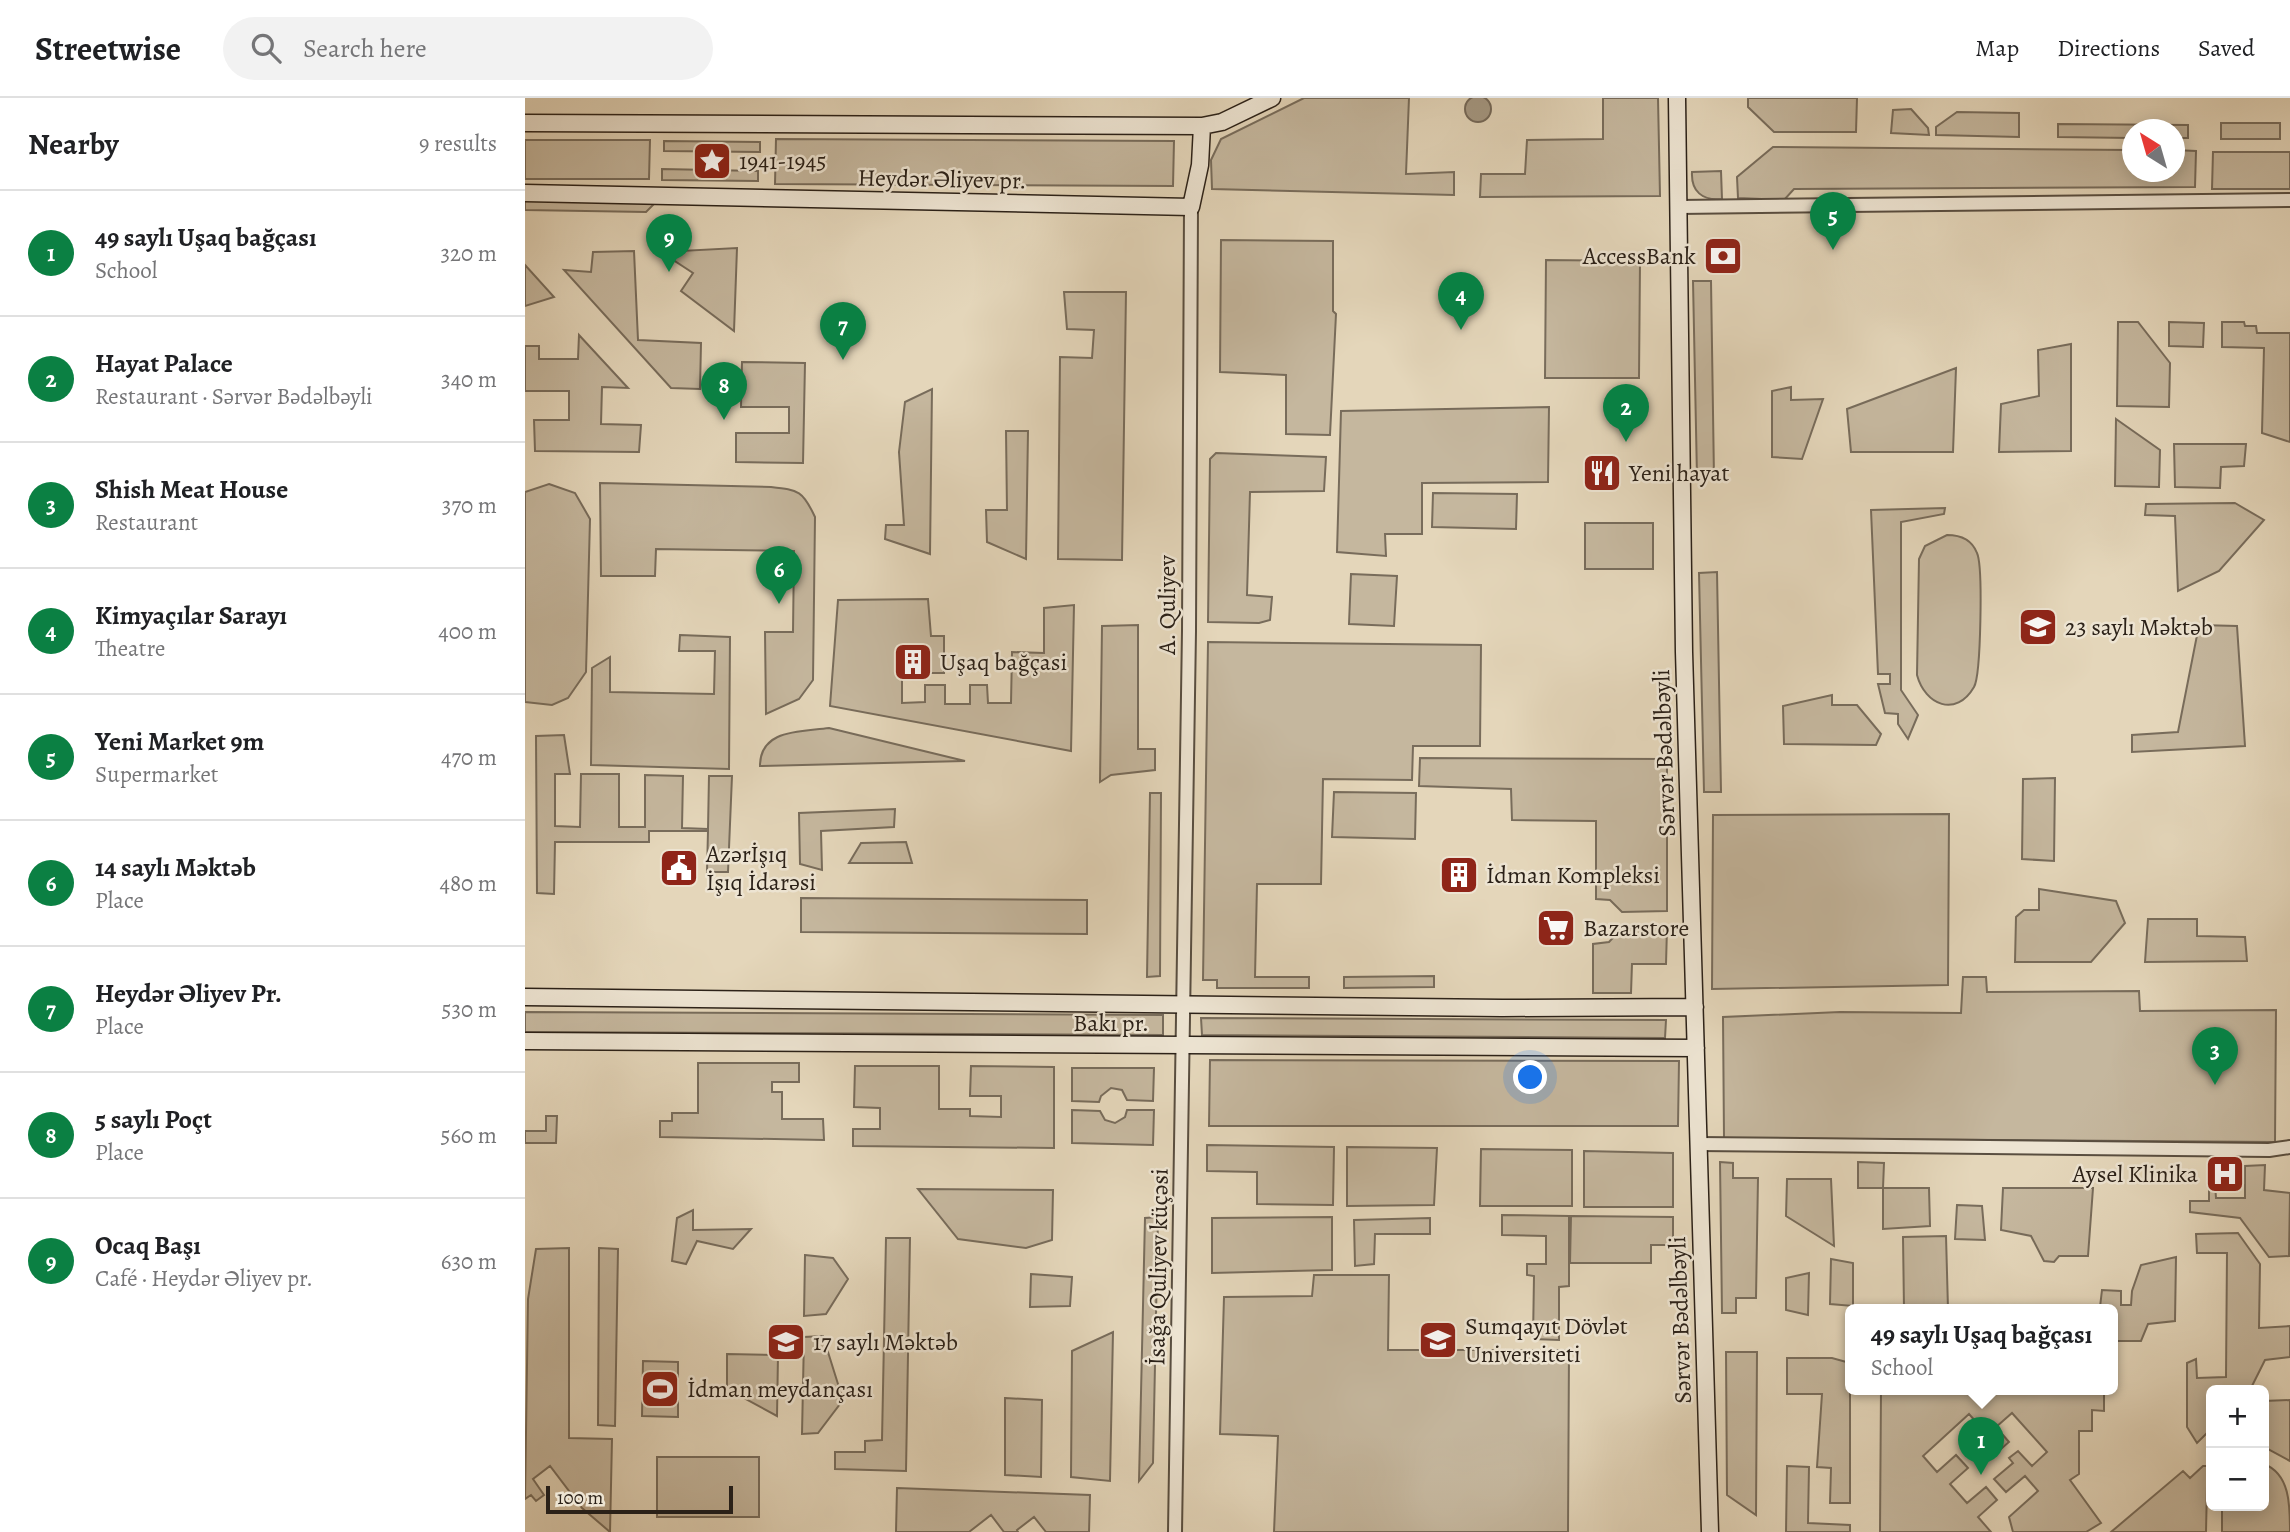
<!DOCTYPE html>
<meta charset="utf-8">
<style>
body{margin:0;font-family:Alegreya,serif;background:#f2f2f2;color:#202124}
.controls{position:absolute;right:21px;bottom:21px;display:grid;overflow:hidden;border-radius:10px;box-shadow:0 4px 18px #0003}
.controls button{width:63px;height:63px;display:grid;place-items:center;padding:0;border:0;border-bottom:2px solid #e0e0e0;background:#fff;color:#202124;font:35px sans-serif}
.compass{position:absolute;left:1597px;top:21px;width:63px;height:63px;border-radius:50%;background:#fff;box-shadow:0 4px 18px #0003;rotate:323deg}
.scale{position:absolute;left:21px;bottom:18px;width:187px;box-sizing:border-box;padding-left:7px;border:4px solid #2b2118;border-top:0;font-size:19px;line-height:24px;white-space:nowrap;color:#2b2118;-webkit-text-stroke:5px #ede4d2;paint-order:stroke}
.you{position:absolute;left:1006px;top:980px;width:24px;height:24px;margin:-18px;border:5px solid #fff;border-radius:50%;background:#1a73e8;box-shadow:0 0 0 10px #1a73e833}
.badge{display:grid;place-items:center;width:46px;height:46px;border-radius:50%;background:#0b8043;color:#fff;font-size:23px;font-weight:700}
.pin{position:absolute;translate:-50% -58px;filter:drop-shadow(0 2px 4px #0008)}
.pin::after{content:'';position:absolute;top:37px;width:24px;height:21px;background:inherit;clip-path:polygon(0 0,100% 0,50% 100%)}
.popup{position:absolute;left:1320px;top:1206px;width:273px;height:91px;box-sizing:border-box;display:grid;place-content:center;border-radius:10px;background:#fff;filter:drop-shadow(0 2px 5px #0005);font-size:23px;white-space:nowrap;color:#757577}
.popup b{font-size:26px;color:#202124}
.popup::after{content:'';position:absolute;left:50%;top:100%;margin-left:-14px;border:14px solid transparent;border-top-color:#fff}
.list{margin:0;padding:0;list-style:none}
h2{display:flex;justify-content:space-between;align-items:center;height:91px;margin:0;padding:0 28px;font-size:30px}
h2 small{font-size:23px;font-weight:400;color:#757577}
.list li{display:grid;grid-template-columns:46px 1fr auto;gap:21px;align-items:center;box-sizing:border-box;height:126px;padding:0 28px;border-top:2px solid #e0e0e0}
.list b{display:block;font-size:26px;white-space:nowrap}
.list p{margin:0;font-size:23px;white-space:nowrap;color:#757577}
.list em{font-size:23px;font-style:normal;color:#757577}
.icon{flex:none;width:38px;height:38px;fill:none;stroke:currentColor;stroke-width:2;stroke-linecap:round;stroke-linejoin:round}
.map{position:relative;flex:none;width:1765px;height:1434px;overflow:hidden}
header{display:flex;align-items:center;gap:42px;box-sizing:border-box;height:98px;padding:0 35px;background:#fff;border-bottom:2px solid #e0e0e0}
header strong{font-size:33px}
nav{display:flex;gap:38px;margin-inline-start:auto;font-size:24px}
.search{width:490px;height:63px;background:#f2f2f2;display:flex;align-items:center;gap:18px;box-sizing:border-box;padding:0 24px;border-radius:38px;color:#757577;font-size:26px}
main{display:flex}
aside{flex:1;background:#fff}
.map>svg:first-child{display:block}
.green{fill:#c5b79e;stroke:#786c5b;stroke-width:2}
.water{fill:#a59883;stroke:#746858;stroke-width:2}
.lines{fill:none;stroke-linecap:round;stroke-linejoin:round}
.street-casing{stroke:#594e40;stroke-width:16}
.secondary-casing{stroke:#2b2118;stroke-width:19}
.street{stroke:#ede4d2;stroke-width:12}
.secondary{stroke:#ede4d2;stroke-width:16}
.labels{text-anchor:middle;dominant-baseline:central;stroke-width:5;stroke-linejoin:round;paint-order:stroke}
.poi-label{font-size:24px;fill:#2b2118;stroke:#ede4d2;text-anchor:start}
.street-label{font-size:24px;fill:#2b2118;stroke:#ede4d2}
</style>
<header>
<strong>Streetwise</strong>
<div class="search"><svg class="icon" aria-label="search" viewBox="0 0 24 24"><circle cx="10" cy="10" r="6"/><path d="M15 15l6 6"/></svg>Search here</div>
<nav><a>Map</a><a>Directions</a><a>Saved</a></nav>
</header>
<main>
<aside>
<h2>Nearby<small>9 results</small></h2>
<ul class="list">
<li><span class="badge">1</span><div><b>49 saylı Uşaq bağçası</b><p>School</p></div><em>320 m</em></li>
<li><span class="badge">2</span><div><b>Hayat Palace</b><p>Restaurant · Sərvər Bədəlbəyli</p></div><em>340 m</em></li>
<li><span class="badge">3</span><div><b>Shish Meat House</b><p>Restaurant</p></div><em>370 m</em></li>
<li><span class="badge">4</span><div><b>Kimyaçılar Sarayı</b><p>Theatre</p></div><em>400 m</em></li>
<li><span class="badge">5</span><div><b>Yeni Market 9m</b><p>Supermarket</p></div><em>470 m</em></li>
<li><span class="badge">6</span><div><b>14 saylı Məktəb</b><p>Place</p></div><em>480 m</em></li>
<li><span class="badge">7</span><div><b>Heydər Əliyev Pr.</b><p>Place</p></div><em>530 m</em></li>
<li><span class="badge">8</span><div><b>5 saylı Poçt</b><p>Place</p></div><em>560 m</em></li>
<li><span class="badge">9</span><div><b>Ocaq Başı</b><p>Café · Heydər Əliyev pr.</p></div><em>630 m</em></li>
</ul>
</aside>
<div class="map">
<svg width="1765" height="1434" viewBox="0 0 1765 1434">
<rect width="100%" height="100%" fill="#e4d6ba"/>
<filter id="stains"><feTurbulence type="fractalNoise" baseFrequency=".00286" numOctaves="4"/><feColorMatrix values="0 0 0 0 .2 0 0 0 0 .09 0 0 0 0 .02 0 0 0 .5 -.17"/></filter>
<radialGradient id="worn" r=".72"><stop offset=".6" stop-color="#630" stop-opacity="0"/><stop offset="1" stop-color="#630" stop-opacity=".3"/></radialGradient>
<path class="green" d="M779 0H884L881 76 929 74V97L687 91 686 62 696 41Z
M1078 0H1133L1135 98 955 99 956 76H1000L1002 42 1078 41Z
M1223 0H1332L1331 34H1249L1223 9Z
M1386 11 1403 30 1404 37 1366 35 1368 12Z
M1432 14 1494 15V39L1411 37V29Z
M1696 25H1755V41H1696Z
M1533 26 1663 27V40H1650V32H1608L1607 40 1533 39Z
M251 41 649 43 648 88 250 86Z
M0 42H125L124 81H0Z
M139 43 235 44V54L139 53Z
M1248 49 1607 52 1608 74H1650V52L1671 53 1670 89 1269 91 1259 102 1213 100 1212 79Z
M1688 54H1765V91H1687Z
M137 71 233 73V83L137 82Z
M1196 73 1197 101C1177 103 1166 93 1167 74Z
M0 102 131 104 121 114 0 112Z
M696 142 808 143V213L811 216 805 337 761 336V277L695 274Z
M212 150 209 233 156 193 168 175 136 154Z
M109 153 113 242 176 245 175 291 146 290 39 172 66 174 68 154Z
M1021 162 1115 163 1114 280H1020Z
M0 167 29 199 0 208Z
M1168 183H1186L1189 380 1172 379Z
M539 194H601L597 462 533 461 535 259 567 260 569 232 542 231Z
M1593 224H1613L1645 265 1644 309 1592 308Z
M1644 224 1679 225 1678 249 1644 248Z
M1697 224H1719L1720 228H1731L1732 235H1765V344L1737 335 1739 250 1697 249Z
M54 237 103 290 77 289 76 326 116 327 114 354 10 353 9 322H44V293H0V248H14V261H53Z
M1546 246V353L1474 354 1476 306 1514 298 1513 252Z
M217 264 280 265 278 365 211 364V335H264V309H216Z
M1431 270 1428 354H1326L1322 311Z
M1266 289V302L1298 301 1277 361 1247 359V293Z
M407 291 405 456 360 441 361 427H379L374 354 380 304Z
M1024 309 1023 384 897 385V436H860L861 458 812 454 816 313Z
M1591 321 1635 352 1634 389 1590 388Z
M481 333H503L501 461 462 444 461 412H482Z
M1649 346H1721L1719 368 1696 369 1695 390 1650 389Z
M691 355 801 359 799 393 725 394 722 497 747 499 745 522 734 525 683 524 685 361Z
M75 385 246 389C274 392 278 393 290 419L288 582 274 601 241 616 240 534H268L269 453 131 451 130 478H76Z
M24 386 50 395 65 421 61 574 43 600 27 607 0 604V394Z
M908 395 992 396 991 431 907 429Z
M1710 405 1739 422 1694 473 1653 493 1650 418 1620 417 1621 406Z
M1420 410 1419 416 1376 424V592L1393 617 1383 641 1373 626V616L1360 615 1353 586H1365V576H1353L1346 412Z
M1060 425H1128V471H1060Z
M1422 437C1435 437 1447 442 1452 455 1458 468 1456 577 1449 589 1431 620 1400 607 1392 577L1394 461 1400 448Z
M1192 474 1196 694H1179L1174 475Z
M826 476 872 478 869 528 824 526Z
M403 501 406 538H419V575H400V551H377V605L400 604V587H420V606H445V587H462L463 605H486L487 554 519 555V510L549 507 546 653 305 608 313 502Z
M613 527V651H630V672L586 677 575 684 577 528Z
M1674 527 1712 528 1720 648 1607 654V637L1653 634Z
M155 537 205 539 204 671 66 667 67 570 85 559V594L189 596 190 553H154Z
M683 544 956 547 955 648H888L887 682 798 681 796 786H732L730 879H784V890H692V882H678Z
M1307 597V607H1332L1356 636 1351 647 1259 646 1258 608Z
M304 630 440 663 235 668C235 631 275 634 304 630Z
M39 637 45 676H30V728L55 729 56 676H94V729H120V677L158 678 157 730 183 731 184 678H207L203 774H182L183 733H124V744H30L29 796 12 795 11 638Z
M895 660 1142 661V813L1097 814 1085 802 1071 801V723L987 722 986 691 894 688Z
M1530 680 1529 763 1497 761 1498 681Z
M809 694 891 695 890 741 807 739Z
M625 695H636L635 878 622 879Z
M370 711 369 729 296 733 297 772 275 766 274 715Z
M1424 716 1423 887 1187 891 1188 717Z
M381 744 387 765H324L336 745Z
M1514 791 1591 803 1600 825 1566 864H1490L1491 819 1499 812H1514Z
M276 800 562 802V836L276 834Z
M1623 821H1672V838L1720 839 1722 863 1620 864Z
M1097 830H1142L1141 866H1107L1106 895H1068V846L1084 844Z
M909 878V889L819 890V879Z
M1438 879H1461L1462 894 1614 893 1615 913 1751 912 1750 1044 1199 1040 1198 919 1315 914 1436 915Z
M0 914 638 917V937L0 934Z
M676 920 1141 922 1140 940 677 937Z
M685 962 1154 963 1153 1028H684Z
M173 965H274V984H247V994H257V1021H298L299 1042 135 1039V1023H147V1015H173Z
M330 968H414V1011H445V1018L476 1019V998H445L446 968 529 969V1050L328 1048V1031H355V1010L329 1009Z
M547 970H629L628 1003 602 1002 597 992 586 990 576 998 574 1004 547 1003Z
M547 1012 575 1013 580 1022 590 1025 600 1019 602 1012H629L628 1047 547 1045Z
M21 1018H32L31 1045H0V1033H21Z
M682 1047 809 1049 808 1107 732 1106V1074L682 1073Z
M822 1049 912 1050 909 1107 822 1108Z
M956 1051 1047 1052V1108H955Z
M1059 1053 1148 1055V1109H1059Z
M1195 1064 1208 1065V1080H1233L1231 1200H1211V1215H1197Z
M1333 1064 1359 1065 1358 1090H1404L1405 1128 1358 1131V1090H1333Z
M1740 1067 1739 1092 1765 1095 1764 1158 1744 1159 1715 1120 1665 1114V1103H1684V1086H1690L1691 1100H1720V1068Z
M1262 1081H1306L1309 1148 1261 1118Z
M1478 1090H1568L1563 1158H1534L1529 1164 1519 1163 1506 1138 1476 1132Z
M393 1091 528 1092 527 1142 501 1150 433 1141Z
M1432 1107 1457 1108 1460 1142 1430 1141Z
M168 1112V1132L226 1131 208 1151 172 1143 161 1166 147 1163 152 1120Z
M977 1117 1044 1118V1188L1034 1189V1242L1008 1241 1009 1178 1002 1177V1166H1021V1138L977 1137Z
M1046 1118 1148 1119V1147H1126V1165H1045Z
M633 1119 628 1365 614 1383 620 1120Z
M807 1119V1172L687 1175V1120Z
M905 1120V1136H850L849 1166 830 1168 829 1122Z
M1713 1135 1735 1166 1734 1230 1765 1228V1259L1740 1262 1725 1292H1686V1331L1672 1345 1662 1329V1265L1671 1261 1672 1280 1701 1279 1702 1155H1672L1671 1136Z
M1421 1138 1423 1211H1379L1378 1139Z
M361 1140H385L381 1373 310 1371V1354H340V1343L357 1342Z
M44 1150V1340L87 1341 85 1434 57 1410 25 1368 8 1381 19 1397 11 1403 6 1397 0 1401 3 1201 11 1151Z
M74 1150 93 1151 90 1328 73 1327Z
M280 1157 308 1160 323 1181 301 1216 279 1218Z
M1651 1159 1650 1223 1623 1226 1616 1243H1587V1211H1571L1575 1209 1577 1192 1596 1193V1207H1606L1607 1193 1616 1167Z
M1306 1161 1328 1165V1208L1305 1206Z
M1284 1175 1283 1217 1261 1212V1180Z
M506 1176 547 1179 545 1208 505 1209Z
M789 1177H864L863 1252H1044L1043 1434H749L753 1338 695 1336 699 1199 787 1198Z
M588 1234 585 1383 546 1379 547 1253Z
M298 1238 318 1302 293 1335 277 1336 279 1239Z
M1201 1254H1232L1231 1417 1202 1397Z
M202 1256 253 1257 252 1318 202 1291Z
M1262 1260H1307L1325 1265V1405H1305L1306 1370 1292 1369 1297 1296H1262Z
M118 1263 153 1264V1319L117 1318Z
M1356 1291H1579V1313L1567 1312V1333H1554V1376L1545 1382 1576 1425 1561 1434H1488L1484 1419 1513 1393 1500 1378 1481 1394 1469 1381 1488 1365 1484 1360 1493 1353 1507 1368 1522 1354 1487 1315 1471 1329 1484 1344 1476 1351 1470 1345 1452 1361 1441 1349 1459 1333 1444 1316 1398 1358 1412 1374 1431 1357 1443 1370 1425 1386 1442 1405 1461 1389 1472 1402 1453 1419 1466 1434H1355Z
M480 1300 517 1302 516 1379 480 1377Z
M1765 1302V1363L1739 1349V1303Z
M132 1359H234V1419H132Z
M1739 1366C1765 1376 1765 1407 1765 1434H1697V1408H1739Z
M1262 1368 1284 1369 1283 1425 1325 1427V1434H1261Z
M1678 1368H1686L1682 1388 1681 1434H1586L1658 1373 1665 1380Z
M372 1390 565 1397 564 1434H521L509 1419 492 1432 493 1434H479L466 1417 444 1434H371Z"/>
<path class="water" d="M940 11a13 13 0 1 1 26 0a13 13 0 1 1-26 0Z"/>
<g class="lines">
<g class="street-casing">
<path id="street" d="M1154 109 1765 102
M1173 1046 1744 1052 1765 1049
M650 1434 664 533 666 109"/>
</g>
<g class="secondary-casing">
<path id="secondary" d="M1152 0 1159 554 1185 1434
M0 25 677 28 697 24 747 0
M0 95 666 109 675 67 677 28
M0 899 977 910 1170 909
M0 943 1171 950"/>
</g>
<use href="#street" class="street"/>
<use href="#secondary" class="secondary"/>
</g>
<defs>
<g id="sight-square" transform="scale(2.0125)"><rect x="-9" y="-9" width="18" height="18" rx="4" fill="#8f2418" stroke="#ede4d2"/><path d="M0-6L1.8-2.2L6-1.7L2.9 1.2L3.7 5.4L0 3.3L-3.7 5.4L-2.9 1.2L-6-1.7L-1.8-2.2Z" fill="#fff"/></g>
<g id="bank-square" transform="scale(2.0125)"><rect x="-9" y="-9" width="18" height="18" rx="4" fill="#8f2418" stroke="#ede4d2"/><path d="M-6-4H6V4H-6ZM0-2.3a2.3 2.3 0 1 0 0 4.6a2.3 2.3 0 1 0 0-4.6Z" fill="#fff"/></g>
<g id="restaurant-square" transform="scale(2.0125)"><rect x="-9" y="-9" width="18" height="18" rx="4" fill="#8f2418" stroke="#ede4d2"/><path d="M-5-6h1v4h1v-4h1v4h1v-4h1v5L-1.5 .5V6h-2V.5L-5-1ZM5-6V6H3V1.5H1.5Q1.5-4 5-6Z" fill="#fff"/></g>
<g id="school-square" transform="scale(2.0125)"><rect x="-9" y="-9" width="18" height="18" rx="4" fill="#8f2418" stroke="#ede4d2"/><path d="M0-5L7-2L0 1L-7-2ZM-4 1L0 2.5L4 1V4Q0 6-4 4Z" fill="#fff"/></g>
<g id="building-square" transform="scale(2.0125)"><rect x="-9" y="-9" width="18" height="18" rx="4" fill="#8f2418" stroke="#ede4d2"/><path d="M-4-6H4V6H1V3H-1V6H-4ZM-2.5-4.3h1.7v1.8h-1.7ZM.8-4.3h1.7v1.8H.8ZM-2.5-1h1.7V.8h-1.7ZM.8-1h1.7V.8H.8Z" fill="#fff"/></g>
<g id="civic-square" transform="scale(2.0125)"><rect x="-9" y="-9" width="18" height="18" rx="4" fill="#8f2418" stroke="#ede4d2"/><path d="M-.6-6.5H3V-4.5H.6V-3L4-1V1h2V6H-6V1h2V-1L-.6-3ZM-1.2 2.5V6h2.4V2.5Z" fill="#fff"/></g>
<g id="supermarket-square" transform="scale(2.0125)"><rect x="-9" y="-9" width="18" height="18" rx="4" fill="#8f2418" stroke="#ede4d2"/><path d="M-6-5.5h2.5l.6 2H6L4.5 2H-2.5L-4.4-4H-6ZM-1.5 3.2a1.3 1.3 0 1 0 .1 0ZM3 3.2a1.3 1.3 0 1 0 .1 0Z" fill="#fff"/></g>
<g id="hospital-square" transform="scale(2.0125)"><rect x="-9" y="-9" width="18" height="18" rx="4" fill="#8f2418" stroke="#ede4d2"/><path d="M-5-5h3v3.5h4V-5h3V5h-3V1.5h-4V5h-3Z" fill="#fff"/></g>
<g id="university-square" transform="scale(2.0125)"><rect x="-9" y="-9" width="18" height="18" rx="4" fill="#8f2418" stroke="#ede4d2"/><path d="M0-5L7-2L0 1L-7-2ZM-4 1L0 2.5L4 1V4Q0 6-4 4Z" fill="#fff"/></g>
<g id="stadium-square" transform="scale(2.0125)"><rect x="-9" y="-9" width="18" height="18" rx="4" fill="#8f2418" stroke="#ede4d2"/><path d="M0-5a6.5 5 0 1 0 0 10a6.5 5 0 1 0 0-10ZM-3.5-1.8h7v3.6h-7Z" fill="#fff"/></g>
</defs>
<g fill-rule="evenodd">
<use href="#sight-square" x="187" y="63"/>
<use href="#bank-square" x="1198" y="158"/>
<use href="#restaurant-square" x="1077" y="375"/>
<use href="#school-square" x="1513" y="529"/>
<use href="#building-square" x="388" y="564"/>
<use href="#civic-square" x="154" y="770"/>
<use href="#building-square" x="934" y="777"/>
<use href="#supermarket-square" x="1031" y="830"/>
<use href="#hospital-square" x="1700" y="1076"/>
<use href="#university-square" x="913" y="1242"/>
<use href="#school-square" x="261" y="1244"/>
<use href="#stadium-square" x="135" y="1291"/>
</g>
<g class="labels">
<g class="poi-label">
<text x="214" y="63">1941-1945</text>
<text x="1171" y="158" text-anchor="end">AccessBank</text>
<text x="1104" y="375">Yeni hayat</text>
<text x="1540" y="529">23 saylı Məktəb</text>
<text x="415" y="564">Uşaq bağçasi</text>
<text x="181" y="756">Azərİşıq<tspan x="181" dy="28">İşıq İdarəsi</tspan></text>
<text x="961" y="777">İdman Kompleksi</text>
<text x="1058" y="830">Bazarstore</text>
<text x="1673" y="1076" text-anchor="end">Aysel Klinika</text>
<text x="940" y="1228">Sumqayıt Dövlət<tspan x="940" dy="28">Universiteti</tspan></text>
<text x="288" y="1244">17 saylı Məktəb</text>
<text x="162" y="1291">İdman meydançası</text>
</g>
<g class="street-label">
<text transform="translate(417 81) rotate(1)">Heydər Əliyev pr.</text>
<text transform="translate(642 507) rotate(-90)">A. Quliyev</text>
<text transform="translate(1139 655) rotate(-92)">Sərvər Bədəlbəyli</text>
<text x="586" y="925">Bakı pr.</text>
<text transform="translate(633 1169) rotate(-89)">İsağa Quliyev küçəsi</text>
<text transform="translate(1155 1222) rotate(-92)">Sərvər Bədəlbəyli</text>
</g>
</g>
<rect width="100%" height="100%" filter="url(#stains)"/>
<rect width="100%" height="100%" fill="url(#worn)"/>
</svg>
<div class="controls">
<button>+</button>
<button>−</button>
</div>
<svg class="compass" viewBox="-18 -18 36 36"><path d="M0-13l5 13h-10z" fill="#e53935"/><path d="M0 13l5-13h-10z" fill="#757577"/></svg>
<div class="scale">100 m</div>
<div class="you"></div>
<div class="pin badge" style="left:1456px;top:1377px">1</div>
<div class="popup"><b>49 saylı Uşaq bağçası</b>School</div>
<div class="pin badge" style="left:1101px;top:344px">2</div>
<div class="pin badge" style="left:1690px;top:987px">3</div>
<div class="pin badge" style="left:936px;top:232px">4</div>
<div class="pin badge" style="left:1308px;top:152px">5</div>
<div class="pin badge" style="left:254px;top:506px">6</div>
<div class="pin badge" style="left:318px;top:262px">7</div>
<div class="pin badge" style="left:199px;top:322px">8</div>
<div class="pin badge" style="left:144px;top:174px">9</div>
</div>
</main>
